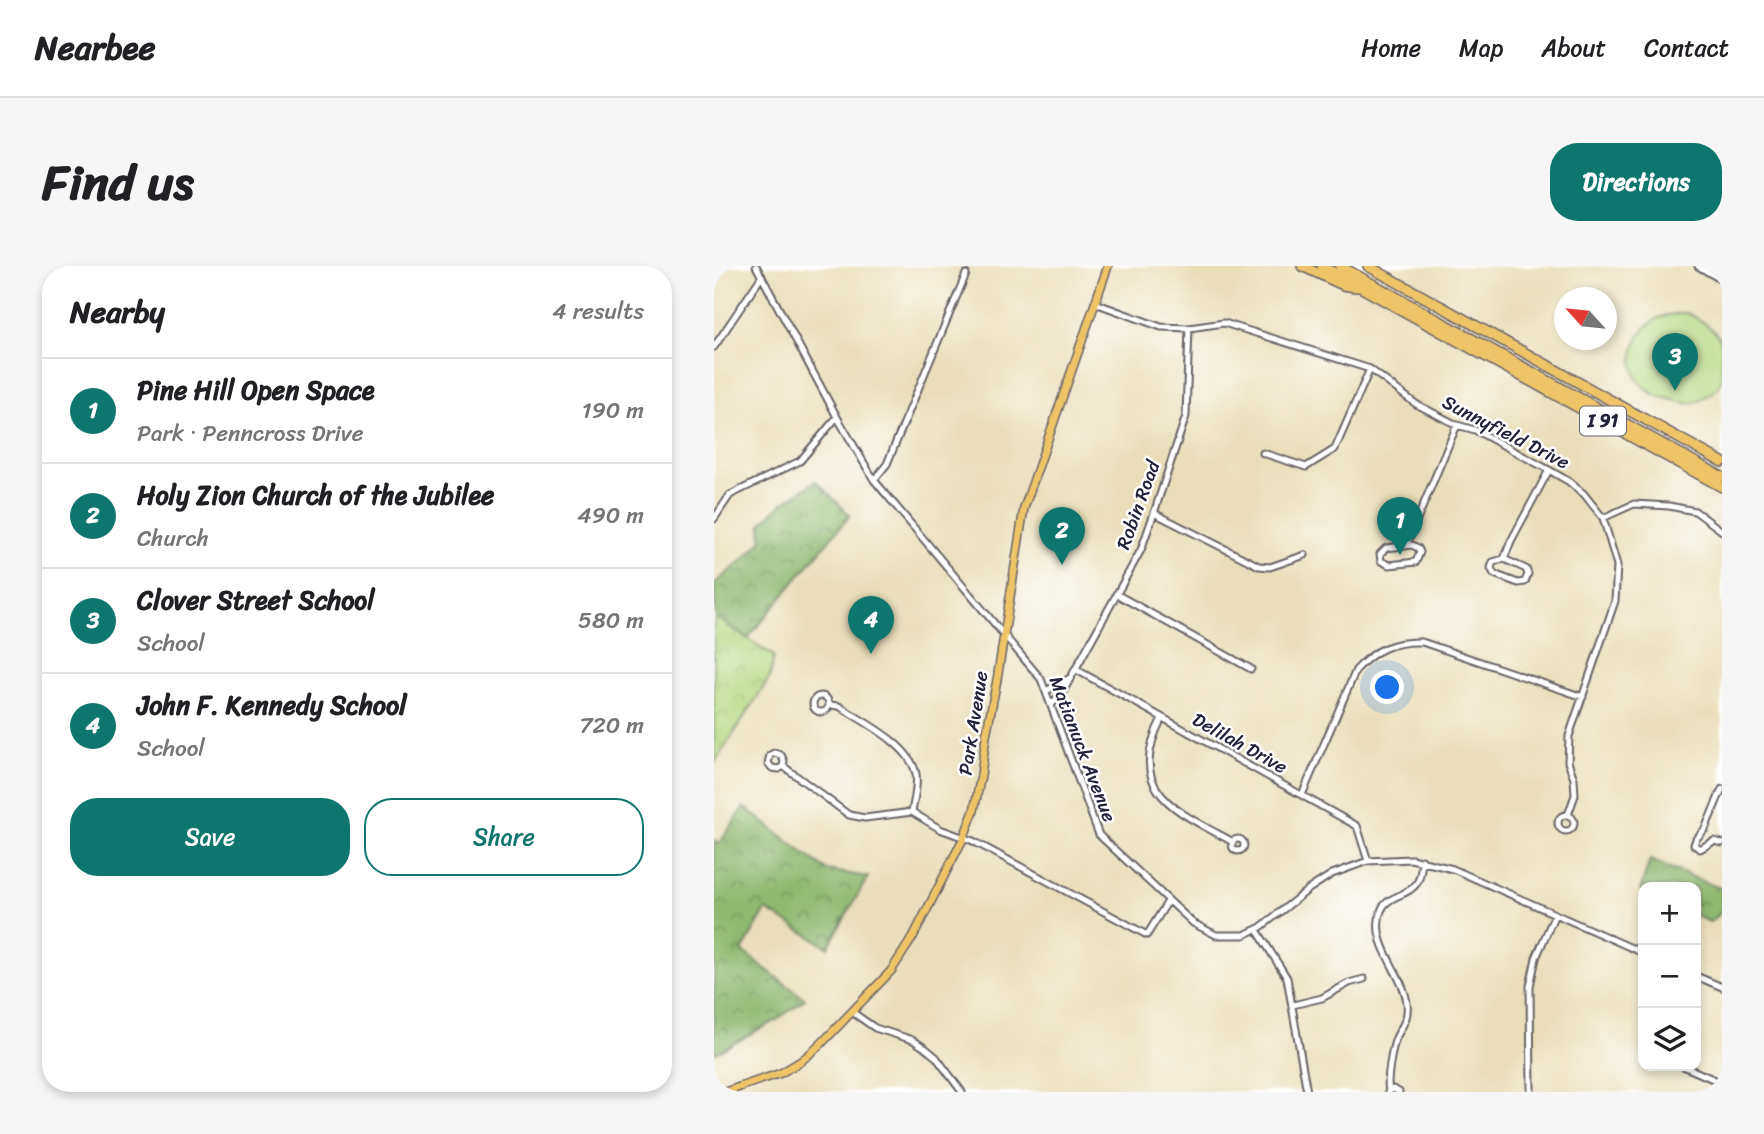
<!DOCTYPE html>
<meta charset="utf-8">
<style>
body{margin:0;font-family:Sriracha,sans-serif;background:#f6f6f6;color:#202124}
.controls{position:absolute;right:21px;bottom:21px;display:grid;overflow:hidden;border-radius:14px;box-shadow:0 4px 10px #0003}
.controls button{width:63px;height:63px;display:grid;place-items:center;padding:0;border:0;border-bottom:2px solid #e0e0e0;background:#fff;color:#202124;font:35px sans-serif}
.compass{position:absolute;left:840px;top:21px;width:63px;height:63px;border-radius:50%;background:#fff;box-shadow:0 4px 10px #0003;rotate:297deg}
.you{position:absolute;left:674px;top:422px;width:24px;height:24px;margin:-18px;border:5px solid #fff;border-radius:50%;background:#1a73e8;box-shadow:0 0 0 10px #1a73e833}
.badge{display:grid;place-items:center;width:46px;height:46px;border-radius:50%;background:#0f766e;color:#fff;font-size:23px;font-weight:700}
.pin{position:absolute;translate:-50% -58px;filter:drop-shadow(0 2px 4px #0008)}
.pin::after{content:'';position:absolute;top:37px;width:24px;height:21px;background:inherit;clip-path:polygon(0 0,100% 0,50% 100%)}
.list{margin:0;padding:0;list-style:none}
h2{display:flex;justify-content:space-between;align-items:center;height:91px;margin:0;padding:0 28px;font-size:30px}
h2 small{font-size:23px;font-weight:400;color:#757577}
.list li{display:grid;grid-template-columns:46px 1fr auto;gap:21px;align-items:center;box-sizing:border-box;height:105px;padding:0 28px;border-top:2px solid #e0e0e0}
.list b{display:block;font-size:26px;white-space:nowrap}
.list p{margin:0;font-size:23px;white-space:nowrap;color:#757577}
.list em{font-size:23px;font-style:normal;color:#757577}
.actions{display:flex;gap:14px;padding:21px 28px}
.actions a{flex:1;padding:16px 0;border:2px solid #0f766e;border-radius:28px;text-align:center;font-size:24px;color:#0f766e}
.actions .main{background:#0f766e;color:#fff}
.icon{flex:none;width:38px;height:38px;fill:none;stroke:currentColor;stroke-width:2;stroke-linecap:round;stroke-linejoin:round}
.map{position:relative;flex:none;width:1008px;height:826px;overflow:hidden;border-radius:28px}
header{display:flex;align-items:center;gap:42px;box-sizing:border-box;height:98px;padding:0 35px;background:#fff;border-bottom:2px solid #e0e0e0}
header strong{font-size:33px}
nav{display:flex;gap:38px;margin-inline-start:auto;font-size:24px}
.intro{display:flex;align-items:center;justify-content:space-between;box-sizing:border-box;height:168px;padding:0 42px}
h1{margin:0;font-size:49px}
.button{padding:18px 32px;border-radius:28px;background:#0f766e;color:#fff;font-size:24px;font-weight:700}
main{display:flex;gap:42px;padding:0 42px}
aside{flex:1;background:#fff;border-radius:28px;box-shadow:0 4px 10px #0003}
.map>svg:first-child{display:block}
.forest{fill:url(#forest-crowns);stroke:#596d54;stroke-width:2}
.park{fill:url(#park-crowns);stroke:#6c7d5e;stroke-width:2}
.garden{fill:#b6d880;stroke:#6c7d5e;stroke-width:2}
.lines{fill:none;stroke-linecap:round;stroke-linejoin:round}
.minor-casing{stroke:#686467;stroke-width:9}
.major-casing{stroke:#686467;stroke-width:10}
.highway-casing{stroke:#686467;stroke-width:12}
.minor{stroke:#fff;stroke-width:5}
.major{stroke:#efc469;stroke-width:7}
.highway{stroke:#efc469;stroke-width:9}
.labels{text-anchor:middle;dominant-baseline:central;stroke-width:5;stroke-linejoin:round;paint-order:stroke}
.shield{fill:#fff;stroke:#646476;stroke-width:2}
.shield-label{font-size:18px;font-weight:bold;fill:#22223b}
.street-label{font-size:19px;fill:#22223b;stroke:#fff}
</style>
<header>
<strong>Nearbee</strong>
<nav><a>Home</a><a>Map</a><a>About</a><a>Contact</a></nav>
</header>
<div class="intro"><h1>Find us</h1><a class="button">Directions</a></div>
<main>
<aside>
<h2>Nearby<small>4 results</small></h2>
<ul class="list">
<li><span class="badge">1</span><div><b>Pine Hill Open Space</b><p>Park · Penncross Drive</p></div><em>190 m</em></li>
<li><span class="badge">2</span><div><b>Holy Zion Church of the Jubilee</b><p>Church</p></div><em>490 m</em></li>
<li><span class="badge">3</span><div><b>Clover Street School</b><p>School</p></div><em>580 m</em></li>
<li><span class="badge">4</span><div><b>John F. Kennedy School</b><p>School</p></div><em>720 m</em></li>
</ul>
<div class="actions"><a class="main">Save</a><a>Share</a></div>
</aside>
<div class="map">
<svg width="1008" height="826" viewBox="0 0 1008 826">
<defs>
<pattern id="forest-crowns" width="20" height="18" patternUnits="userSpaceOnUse" patternTransform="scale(1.75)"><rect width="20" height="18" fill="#90b86e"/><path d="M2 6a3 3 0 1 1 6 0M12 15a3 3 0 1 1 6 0" fill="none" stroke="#75955c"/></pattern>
<pattern id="park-crowns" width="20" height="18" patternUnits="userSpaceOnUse" patternTransform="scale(1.75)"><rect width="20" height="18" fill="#b6d880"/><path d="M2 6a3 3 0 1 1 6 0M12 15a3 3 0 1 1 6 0" fill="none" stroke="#9cb970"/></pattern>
</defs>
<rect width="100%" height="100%" fill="#fff"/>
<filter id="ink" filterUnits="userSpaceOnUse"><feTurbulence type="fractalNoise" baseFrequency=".0143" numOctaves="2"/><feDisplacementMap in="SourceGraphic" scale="14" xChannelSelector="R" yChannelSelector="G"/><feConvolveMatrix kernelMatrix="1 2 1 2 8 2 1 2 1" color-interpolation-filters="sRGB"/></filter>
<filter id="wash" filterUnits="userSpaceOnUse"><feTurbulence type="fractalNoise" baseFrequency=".00686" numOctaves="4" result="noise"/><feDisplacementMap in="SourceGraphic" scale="28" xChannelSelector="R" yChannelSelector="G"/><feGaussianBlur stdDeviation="1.57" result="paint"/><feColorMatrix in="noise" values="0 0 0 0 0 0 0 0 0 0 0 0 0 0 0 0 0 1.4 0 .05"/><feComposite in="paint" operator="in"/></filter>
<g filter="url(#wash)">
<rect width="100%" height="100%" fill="#eadeba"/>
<path class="forest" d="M102 215 136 249 34 372 2 352 0 318 29 294 48 274 47 258 66 239Z
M30 541 112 604 154 611 114 681 52 644 28 685 91 733 63 754 0 788V574L5 578Z
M936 594 1008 623V645L996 656 982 650V621H929V626L926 624Z"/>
<path class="park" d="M2 352 60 390 56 411 0 498V355Z"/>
<path class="garden" d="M973 47C986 53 998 60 1006 73 1008 78 1008 109 1008 115 1005 124 986 136 978 137 970 138 959 134 951 132 940 130 927 121 922 110 914 89 922 66 941 54 950 48 962 48 973 47Z"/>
</g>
<g filter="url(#ink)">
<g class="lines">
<g class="minor-casing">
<path id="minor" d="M42 0 123 151 160 214 327 413 385 569 479 657 502 669H530L547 661 595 623 618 608 654 595 697 593 739 603 929 687
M984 0 1008 14
M381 37 447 61 475 62 510 57 656 103 702 138 743 159 761 164 835 204 854 215 870 228 889 252 903 299 901 335 855 470 854 496 860 513 861 529 854 549
M0 81 48 10
M549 187 592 201 621 183 656 103
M160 214 173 198 252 8
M440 247 545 300 556 301 591 289
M889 252 920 238 955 240 981 245 1008 265
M0 253 16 229 86 195 123 151
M698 279 704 282 706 286 702 296 675 299 667 295 666 288 672 282Z
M692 280 743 159
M790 293 797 275 835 204
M790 293 812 303 814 308 811 316 804 317 780 308 777 302 779 296Z
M402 328 537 403
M361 403 643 560 654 595
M332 425 356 412
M99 438a8 8 0 1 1 16 0a8 8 0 1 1-16 0Z
M338 438 350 424 427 284 440 247 472 150 475 62
M115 439 125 440C149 456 196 478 202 508 204 520 200 534 198 546
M448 452C410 526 463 545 519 576
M69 500 70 495 67 489 60 487 56 489 54 497 58 502 65 503 69 500 135 549 151 552 198 546 226 563 259 575 433 669 454 635
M1008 523 991 563 982 573 980 579 986 583 1000 575 1008 577
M588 529 642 404C661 383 680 375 708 376L869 431
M844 557a8 8 0 1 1 16 0a8 8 0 1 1-16 0Z
M518 579a6 6 0 1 1 12 0a6 6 0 1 1-12 0Z
M543 664 573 712 593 826
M982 710 1008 721
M579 739 608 732 635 717 650 713
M138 746 161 762 199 774 211 782 222 791 248 826
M969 800 1008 817
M675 825C672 816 678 782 682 772 688 759 695 753 693 737 689 706 655 678 667 645 673 628 696 631 704 615 707 609 707 601 708 594
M674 826 679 823 685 826
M817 826 816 720 822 692 841 648"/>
</g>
<g class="major-casing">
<path id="major" d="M11 826 67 807 87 795 105 780 177 705 199 671 249 573 260 545 267 509 272 470 283 414 310 242 394 0"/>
</g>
<g class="highway-casing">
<path id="highway" d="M588 0 629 19 642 21
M608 0 1008 221
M626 0 1008 211
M654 0 1008 196"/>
</g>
<use href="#minor" class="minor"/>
<use href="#major" class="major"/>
<use href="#highway" class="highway"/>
</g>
</g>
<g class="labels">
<rect class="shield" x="866" y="140.5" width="46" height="29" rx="5"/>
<g class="shield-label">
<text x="889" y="155">I 91</text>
</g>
<g class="street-label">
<text transform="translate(792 166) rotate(27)">Sunnyfield Drive</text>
<text transform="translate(424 239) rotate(-70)">Robin Road</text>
<text transform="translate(259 457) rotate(-81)">Park Avenue</text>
<text transform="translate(526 477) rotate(29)">Delilah Drive</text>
<text transform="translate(369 483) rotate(69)">Matianuck Avenue</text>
</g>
</g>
</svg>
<div class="controls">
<button>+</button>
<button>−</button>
<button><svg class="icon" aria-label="layers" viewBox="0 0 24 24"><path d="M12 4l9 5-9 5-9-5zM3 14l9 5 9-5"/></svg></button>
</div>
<svg class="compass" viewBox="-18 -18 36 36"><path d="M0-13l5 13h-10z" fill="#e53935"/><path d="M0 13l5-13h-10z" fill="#757577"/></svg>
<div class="you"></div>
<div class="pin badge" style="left:686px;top:289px">1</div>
<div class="pin badge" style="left:348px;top:299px">2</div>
<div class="pin badge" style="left:961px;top:125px">3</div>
<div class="pin badge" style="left:157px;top:388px">4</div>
</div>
</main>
